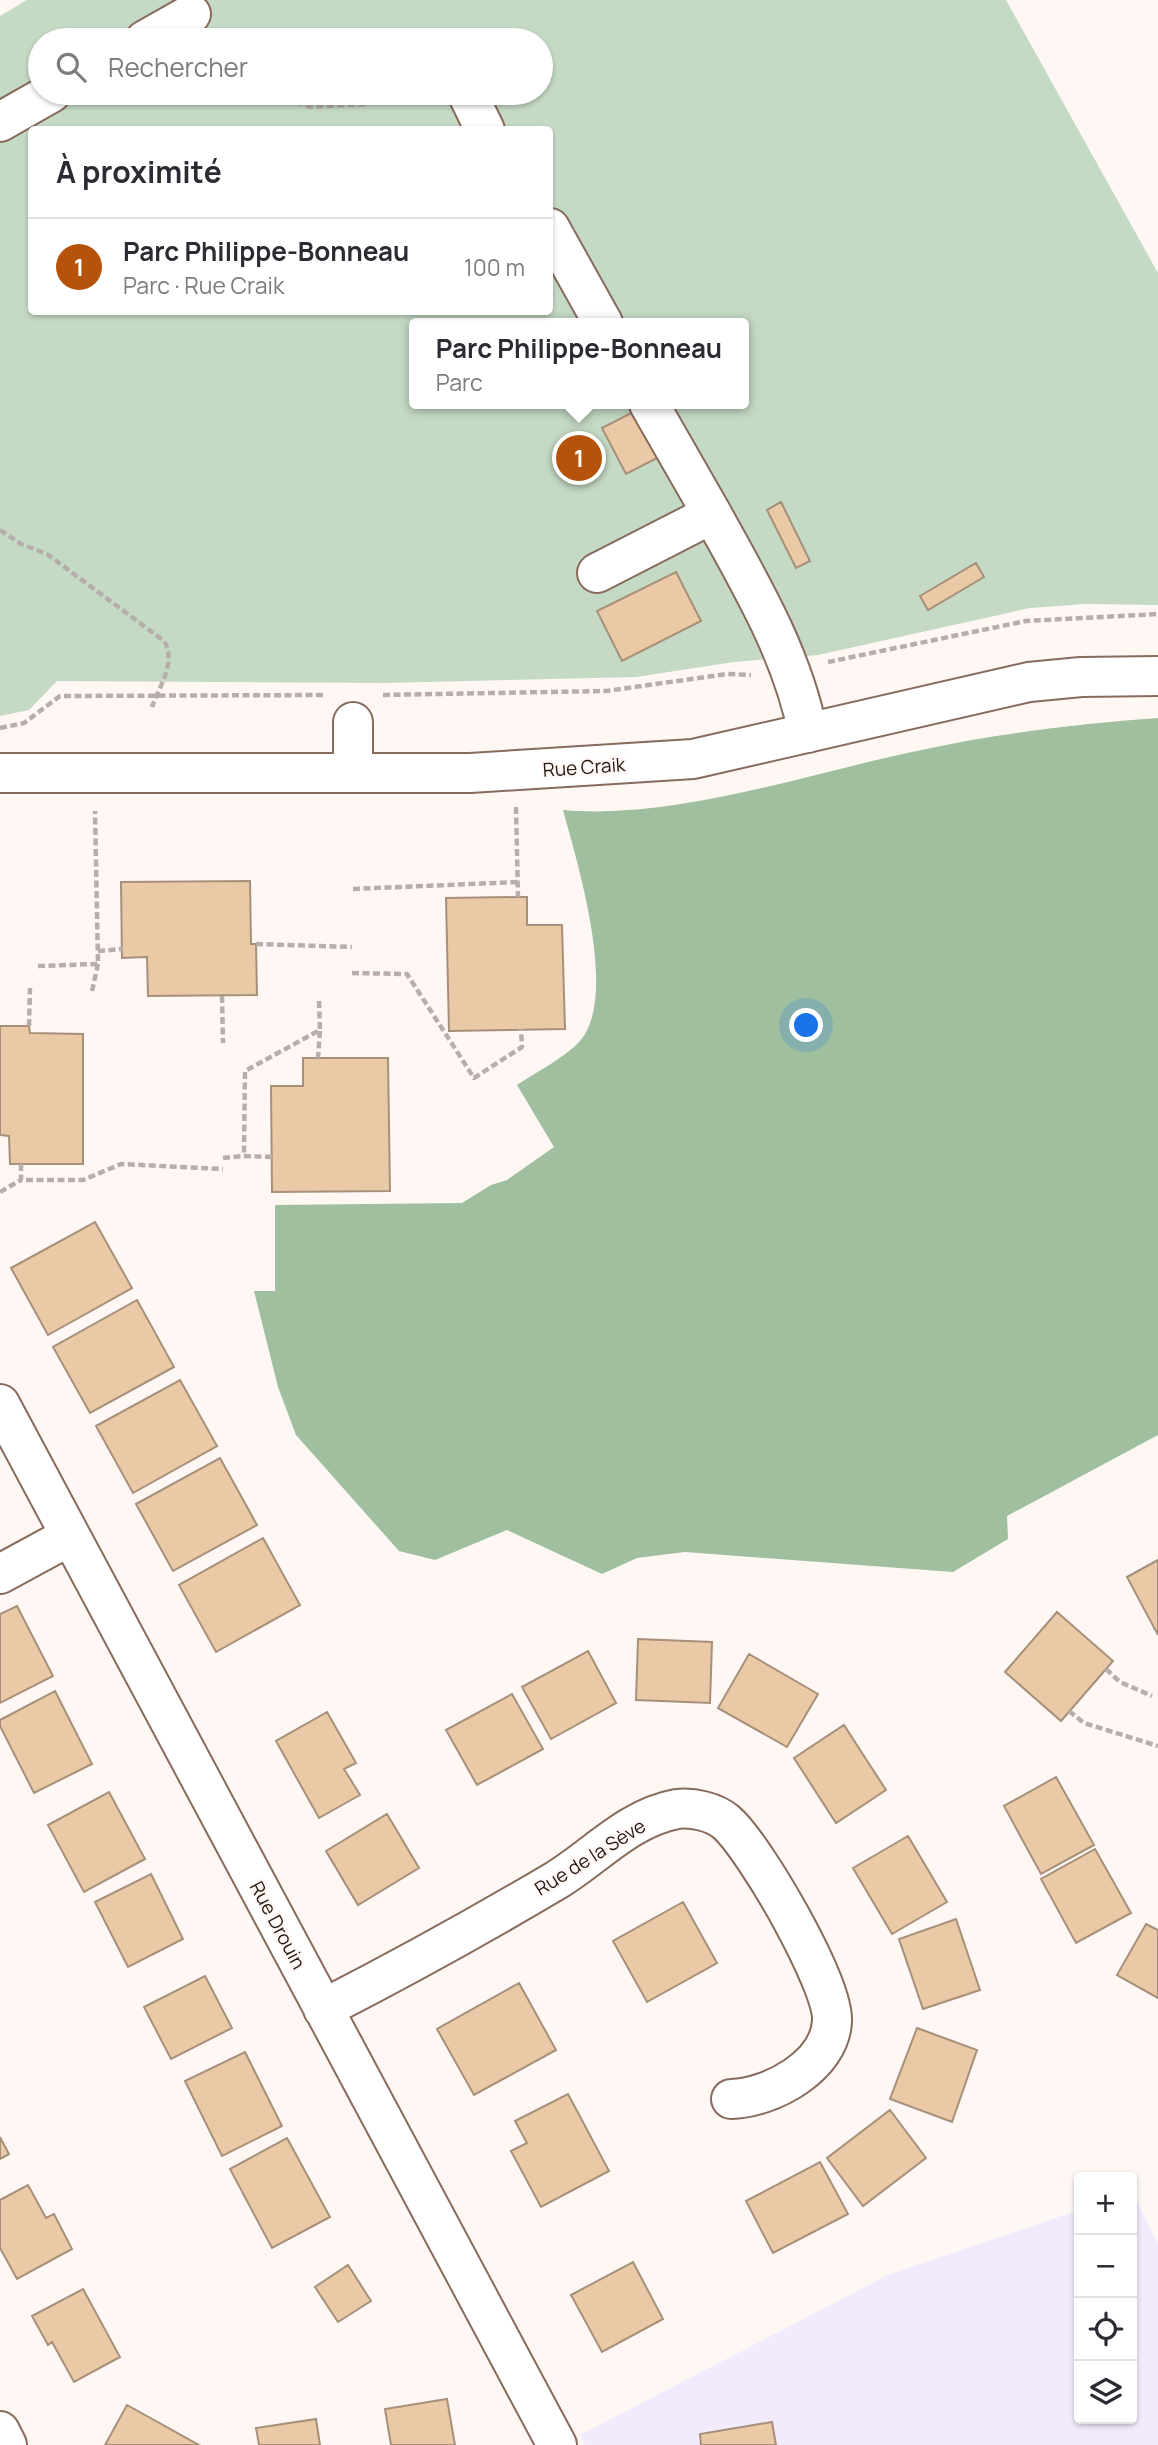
<!DOCTYPE html>
<html lang="fr">
<meta charset="utf-8">
<style>
body{margin:0;font-family:Manrope,sans-serif;background:#f7f7f7;color:#2b2b33}
.controls{position:absolute;right:21px;bottom:21px;display:grid;overflow:hidden;border-radius:7px;box-shadow:0 2px 5px #0004}
.controls button{width:63px;height:63px;display:grid;place-items:center;padding:0;border:0;border-bottom:2px solid #e1e1e2;background:#fff;color:#2b2b33;font:35px sans-serif}
.you{position:absolute;left:807px;top:1026px;width:24px;height:24px;margin:-18px;border:5px solid #fff;border-radius:50%;background:#1a73e8;box-shadow:0 0 0 10px #1a73e833}
.badge{display:grid;place-items:center;width:46px;height:46px;border-radius:50%;background:#b45309;color:#fff;font-size:23px;font-weight:700}
.pin{position:absolute;translate:-50% -50%;border:4px solid #fff;box-shadow:0 2px 7px #0006}
.popup{position:absolute;left:409px;top:318px;width:340px;height:91px;box-sizing:border-box;display:grid;place-content:center;border-radius:7px;background:#fff;filter:drop-shadow(0 2px 5px #0005);font-size:23px;white-space:nowrap;color:#7c7c81}
.popup b{font-size:26px;color:#2b2b33}
.popup::after{content:'';position:absolute;left:50%;top:100%;margin-left:-14px;border:14px solid transparent;border-top-color:#fff}
.list{margin:0;padding:0;list-style:none}
h2{display:flex;justify-content:space-between;align-items:center;height:91px;margin:0;padding:0 28px;font-size:30px}
h2 small{font-size:23px;font-weight:400;color:#7c7c81}
.list li{display:grid;grid-template-columns:46px 1fr auto;gap:21px;align-items:center;box-sizing:border-box;height:98px;padding:0 28px;border-top:2px solid #e1e1e2}
.list b{display:block;font-size:26px;white-space:nowrap}
.list p{margin:0;font-size:23px;white-space:nowrap;color:#7c7c81}
.list em{font-size:23px;font-style:normal;color:#7c7c81}
.icon{flex:none;width:38px;height:38px;fill:none;stroke:currentColor;stroke-width:2;stroke-linecap:round;stroke-linejoin:round}
.map{position:relative;flex:none;width:1158px;height:2445px;overflow:hidden}
.search{position:absolute;background:#fff;box-shadow:0 2px 5px #0004;left:28px;top:28px;width:525px;height:77px;display:flex;align-items:center;gap:18px;box-sizing:border-box;padding:0 24px;border-radius:38px;color:#7c7c81;font-size:26px}
.panel{position:absolute;background:#fff;box-shadow:0 2px 5px #0004;left:28px;top:126px;width:525px;height:189px;border-radius:7px}
.map>svg:first-child{display:block}
.commercial{fill:#f2ebfd}
.green{fill:#c5dac5;fill-rule:evenodd}
.forest{fill:#9fbf9e}
.building{fill:#eac9a7;stroke:#a7907a;stroke-width:2}
.lines{fill:none;stroke-linecap:round;stroke-linejoin:round}
.minor-casing{stroke:#876b5d;stroke-width:42}
.path{stroke:#b6aeaa;stroke-width:4.5;stroke-dasharray:7 3.5;stroke-linecap:butt}
.minor{stroke:#fff;stroke-width:38}
.labels{text-anchor:middle;dominant-baseline:central;stroke-width:5;stroke-linejoin:round;paint-order:stroke}
.street-label{font-size:19px;fill:#241913;stroke:#fef7f4}
</style>
<div class="map">
<svg width="1158" height="2445" viewBox="0 0 1158 2445">
<rect width="100%" height="100%" fill="#fef7f4"/>
<path class="commercial" d="M1132 2192 1158 2243V2445H585L580 2435 888 2275 1079 2210V2419H1132Z"/>
<path class="green" d="M27 0H1006L1158 273V605L1085 604 1030 608 818 655 734 662 636 677 386 683 57 681 29 710 0 716V16ZM40 40H541V93H40ZM32 130H550V312H32ZM414 323H744V404H414Z"/>
<path class="forest" d="M1158 718V1435L1007 1516 1008 1539 953 1572 685 1552 637 1558 602 1574 507 1530 435 1560 399 1551 296 1435 278 1387 254 1291H275V1205L462 1203 491 1185 507 1180 554 1147 517 1085C535 1073 567 1056 580 1041 619 996 577 862 563 810 674 820 803 775 912 752 993 734 1075 724 1158 718Z"/>
<path class="building" d="M637 410 661 456 626 474 602 428Z
M781 502 810 561 796 568 767 510Z
M976 563 984 577 928 610 920 596Z
M676 572 701 621 622 661 597 611Z
M250 881 251 944H256L257 995 148 996 147 957 122 958 121 882Z
M518 897H527V925H562L565 1029 449 1031 446 898Z
M0 1026H29L30 1033 83 1034V1164H10L9 1136 0 1135Z
M303 1058H388L390 1191 272 1192 271 1086H303Z
M95 1222 132 1288 48 1335 11 1268Z
M137 1300 174 1367 90 1413 53 1347Z
M180 1380 217 1446 133 1493 96 1426Z
M220 1458 257 1525 173 1571 136 1504Z
M263 1538 300 1605 216 1652 179 1585Z
M1158 1560V1635L1127 1577Z
M17 1606 53 1676 0 1703V1614Z
M1057 1612 1113 1661 1061 1721 1005 1672Z
M638 1639 712 1642 710 1703 636 1700Z
M588 1651 616 1703 551 1739 522 1687Z
M749 1654 818 1694 787 1747 718 1708Z
M55 1691 92 1764 34 1793 0 1726V1720Z
M512 1694 543 1749 477 1785 446 1730Z
M327 1712 356 1763 344 1769 360 1795 319 1818 276 1741Z
M844 1725 886 1790 836 1823 794 1758Z
M1056 1777 1094 1845 1041 1874 1004 1806Z
M109 1792 145 1859 84 1892 48 1825Z
M387 1814 419 1868 358 1905 326 1851Z
M908 1836 947 1902 892 1934 853 1868Z
M1095 1849 1131 1913 1076 1943 1041 1879Z
M151 1874 183 1939 128 1967 95 1902Z
M683 1902 717 1963 647 2002 613 1941Z
M956 1919 980 1990 923 2009 899 1939Z
M1146 1924 1158 1930V1998L1117 1975Z
M205 1976 232 2028 171 2059 144 2007Z
M519 1983 556 2050 474 2095 437 2029Z
M917 2028 977 2050 952 2122 890 2099Z
M245 2052 282 2126 222 2156 185 2081Z
M568 2094 609 2171 541 2207 511 2151 527 2143 515 2121Z
M890 2110 926 2158 863 2206 827 2158Z
M0 2137 9 2154 0 2159Z
M287 2138 330 2217 272 2248 230 2169Z
M820 2162 848 2214 773 2253 746 2201Z
M28 2185 46 2218 54 2214 72 2249 17 2279 0 2248V2200Z
M633 2262 663 2319 602 2352 571 2295Z
M348 2265 371 2301 338 2322 315 2287Z
M83 2289 120 2357 74 2382 52 2342 48 2345 32 2316Z
M447 2399 455 2445H391L385 2409Z
M127 2405 199 2445H105Z
M316 2419 320 2445H259L256 2428Z
M772 2422 776 2445H701L700 2434Z"/>
<g class="lines">
<g class="minor-casing">
<path id="minor" d="M145 40 191 14
M467 93 485 130
M0 122 51 93
M550 228 603 323
M649 404 712 514
M597 573 712 514C751 585 792 653 808 733
M353 772V722
M0 773H470L693 759 1029 682 1081 677 1158 676
M0 1404 557 2445
M0 1574 70 1536
M323 2009C401 1969 479 1926 555 1881 595 1857 628 1818 677 1809 693 1807 714 1812 726 1822 755 1847 834 1984 832 2021 830 2066 771 2098 731 2099
M0 2431 7 2445"/>
</g>
<path class="path" d="M266 93 310 107 366 104 400 93
M0 530 21 544 47 554 164 641C177 662 159 687 152 707
M828 662 1026 621 1158 614
M383 695 606 691 727 674 751 675
M0 728 24 723 60 696 325 695
M516 807 518 897
M353 889 518 882
M256 944 352 947
M98 951 123 949
M38 966 98 964 95 811
M352 973 407 974 474 1078 522 1047 521 1029
M92 991 98 964
M222 996 223 1043
M319 1001 320 1030
M29 1026 30 988
M272 1157 244 1156 245 1071 320 1030 318 1058
M223 1158 244 1156
M21 1164V1180H83L121 1164 223 1169
M0 1192 21 1180
M1106 1669 1120 1682 1152 1696
M1069 1711 1084 1723 1158 1746"/>
<use href="#minor" class="minor"/>
</g>
<g class="labels">
<g class="street-label">
<text transform="translate(584 767) rotate(-4)">Rue Craik</text>
<text transform="translate(590 1857) rotate(-32)">Rue de la Sève</text>
<text transform="translate(278 1925) rotate(62)">Rue Drouin</text>
</g>
</g>
</svg>
<div class="controls">
<button>+</button>
<button>−</button>
<button><svg class="icon" aria-label="locate" viewBox="0 0 24 24"><circle cx="12" cy="12" r="6"/><path d="M12 2v4M12 18v4M2 12h4M18 12h4"/></svg></button>
<button><svg class="icon" aria-label="layers" viewBox="0 0 24 24"><path d="M12 4l9 5-9 5-9-5zM3 14l9 5 9-5"/></svg></button>
</div>
<div class="you"></div>
<div class="pin badge" style="left:579px;top:458px">1</div>
<div class="popup"><b>Parc Philippe-Bonneau</b>Parc</div>
<div class="search"><svg class="icon" aria-label="search" viewBox="0 0 24 24"><circle cx="10" cy="10" r="6"/><path d="M15 15l6 6"/></svg>Rechercher</div>
<section class="panel">
<h2>À proximité<small></small></h2>
<ul class="list">
<li><span class="badge">1</span><div><b>Parc Philippe-Bonneau</b><p>Parc · Rue Craik</p></div><em>100 m</em></li>
</ul>
</section>
</div>
